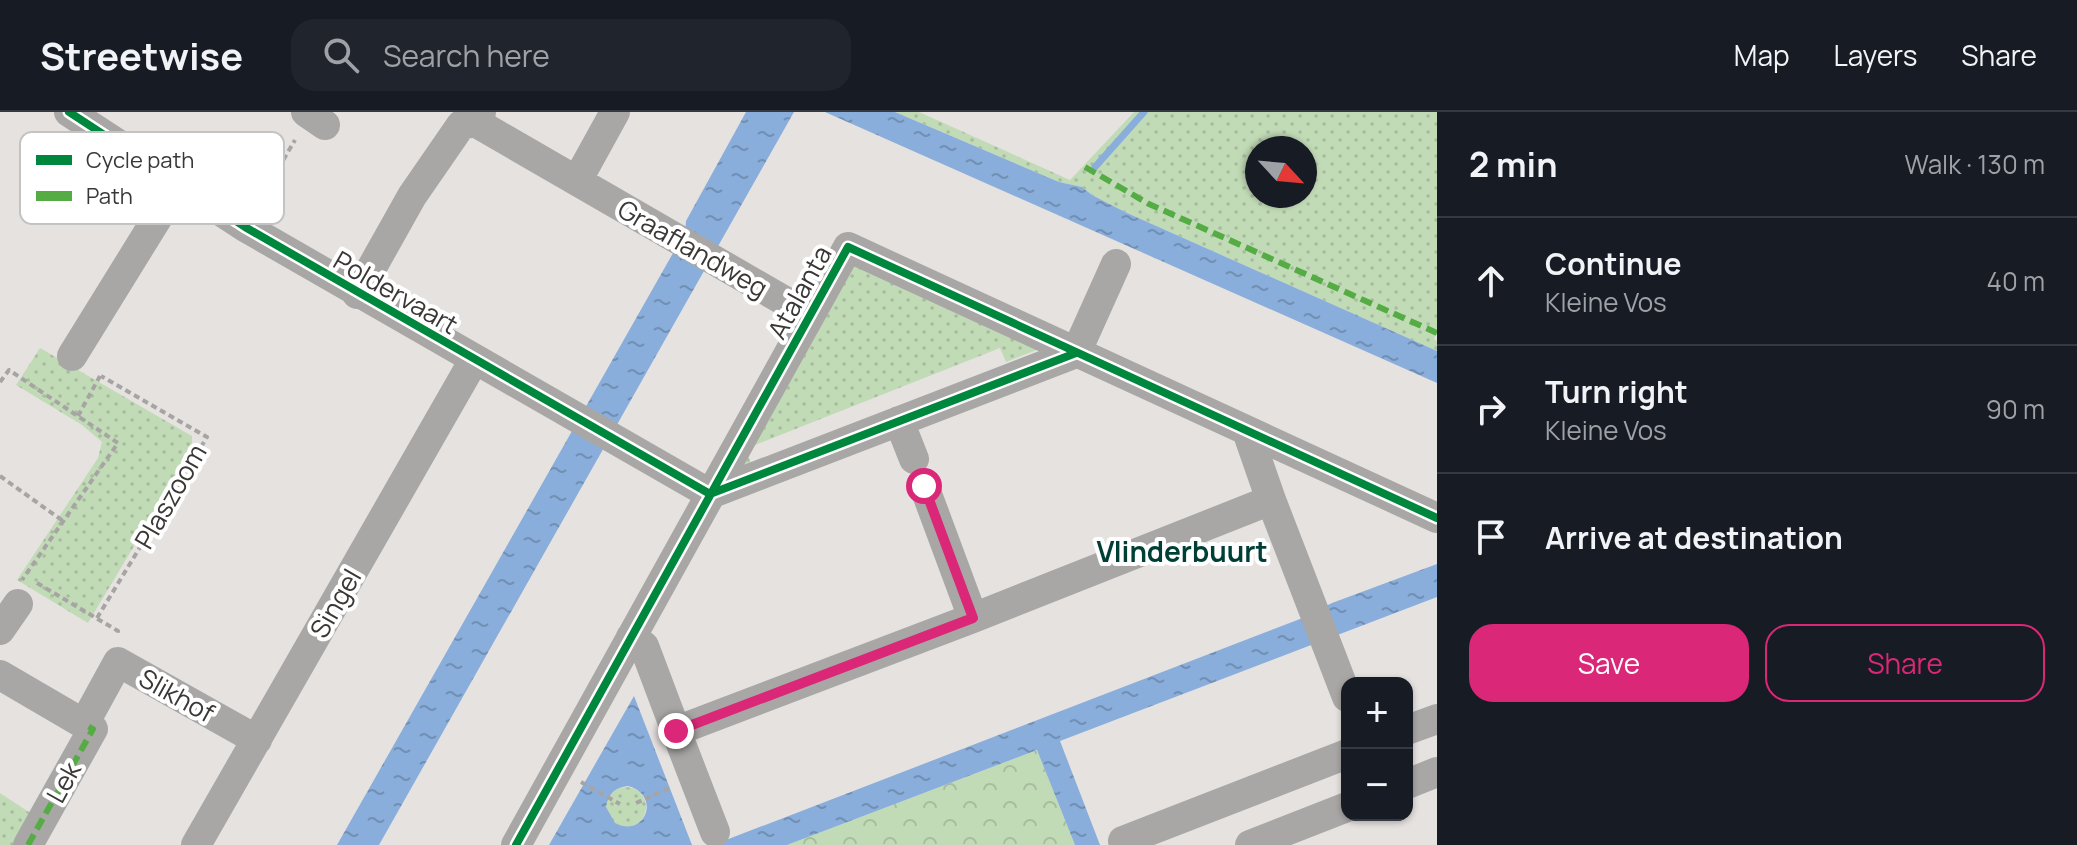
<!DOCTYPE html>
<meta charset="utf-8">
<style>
body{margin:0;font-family:Manrope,sans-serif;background:#20242c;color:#f1f3f6}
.controls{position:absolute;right:24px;bottom:24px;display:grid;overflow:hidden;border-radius:16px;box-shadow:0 2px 6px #0004}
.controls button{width:72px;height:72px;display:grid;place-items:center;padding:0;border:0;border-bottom:2px solid #363941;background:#171b24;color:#f1f3f6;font:40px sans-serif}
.compass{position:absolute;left:1245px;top:24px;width:72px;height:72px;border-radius:50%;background:#171b24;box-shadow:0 2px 6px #0004;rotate:116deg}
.stop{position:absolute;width:24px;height:24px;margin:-18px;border:6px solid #db2777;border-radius:50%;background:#fff}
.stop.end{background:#db2777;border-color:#fff;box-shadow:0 2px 8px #0008}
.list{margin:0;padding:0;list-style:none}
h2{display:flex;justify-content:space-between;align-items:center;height:104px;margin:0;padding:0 32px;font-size:34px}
h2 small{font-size:26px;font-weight:400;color:#9ea1a6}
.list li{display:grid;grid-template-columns:52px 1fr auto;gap:24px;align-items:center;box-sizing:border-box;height:128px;padding:0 32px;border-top:2px solid #363941}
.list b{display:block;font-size:30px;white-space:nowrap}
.list p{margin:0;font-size:26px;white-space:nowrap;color:#9ea1a6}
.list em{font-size:26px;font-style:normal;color:#9ea1a6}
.actions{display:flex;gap:16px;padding:24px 32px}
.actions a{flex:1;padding:18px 0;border:2px solid #db2777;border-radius:24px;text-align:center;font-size:28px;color:#db2777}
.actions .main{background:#db2777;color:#fff}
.icon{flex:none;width:44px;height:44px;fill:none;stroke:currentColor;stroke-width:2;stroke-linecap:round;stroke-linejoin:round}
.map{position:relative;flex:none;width:1437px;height:733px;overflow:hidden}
header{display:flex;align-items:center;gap:48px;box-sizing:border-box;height:112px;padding:0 40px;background:#171b24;border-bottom:2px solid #363941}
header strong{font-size:38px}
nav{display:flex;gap:44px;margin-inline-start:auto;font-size:28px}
.search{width:560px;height:72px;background:#20242c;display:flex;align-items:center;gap:20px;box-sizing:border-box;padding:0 28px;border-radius:24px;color:#9ea1a6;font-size:30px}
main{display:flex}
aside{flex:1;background:#171b24}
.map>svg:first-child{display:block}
.grass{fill:url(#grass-dots);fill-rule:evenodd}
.forest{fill:url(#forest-crowns)}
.water{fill:url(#water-ripples);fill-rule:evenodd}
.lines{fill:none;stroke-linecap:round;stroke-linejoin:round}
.stream{stroke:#89aedb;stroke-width:7}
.path{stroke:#a6a5a4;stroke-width:4;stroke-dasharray:6 4;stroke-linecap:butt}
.minor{stroke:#a9a7a6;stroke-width:30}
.quiet{stroke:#55ac45;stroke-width:6;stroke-dasharray:12 6;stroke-linecap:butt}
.cycleway-casing{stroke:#fff;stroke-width:13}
.cycleway{stroke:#00873e;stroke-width:8}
.route{stroke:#db2777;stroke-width:10}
.labels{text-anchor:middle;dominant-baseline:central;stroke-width:8;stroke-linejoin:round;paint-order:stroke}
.street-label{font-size:26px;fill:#3a3837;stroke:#fff}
.neighbourhood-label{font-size:28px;font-weight:bold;fill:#003f36;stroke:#fff}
.key{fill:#fff;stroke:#c4c3c3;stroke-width:2}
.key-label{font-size:22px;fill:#3a3837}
</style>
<header>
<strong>Streetwise</strong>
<div class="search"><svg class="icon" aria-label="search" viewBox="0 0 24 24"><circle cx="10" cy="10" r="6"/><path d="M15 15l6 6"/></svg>Search here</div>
<nav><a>Map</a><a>Layers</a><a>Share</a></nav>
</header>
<main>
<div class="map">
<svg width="1437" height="733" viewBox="0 0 1437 733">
<defs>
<pattern id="grass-dots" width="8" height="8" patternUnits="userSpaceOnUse" patternTransform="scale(2)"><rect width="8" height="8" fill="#c2dbb7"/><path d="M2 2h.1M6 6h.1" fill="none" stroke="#a7bd9e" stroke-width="1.8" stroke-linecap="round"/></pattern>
<pattern id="forest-crowns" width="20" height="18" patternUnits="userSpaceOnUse" patternTransform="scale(2)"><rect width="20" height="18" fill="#c2dbb7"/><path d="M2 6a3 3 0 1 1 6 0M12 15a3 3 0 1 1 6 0" fill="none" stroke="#a7bd9e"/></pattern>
<pattern id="water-ripples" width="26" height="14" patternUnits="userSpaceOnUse" patternTransform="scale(2)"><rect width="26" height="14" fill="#89aedb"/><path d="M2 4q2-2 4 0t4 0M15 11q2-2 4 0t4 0" fill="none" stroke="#718fb2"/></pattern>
</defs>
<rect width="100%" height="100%" fill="#e5e2e0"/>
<path class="grass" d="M895 0H919L1070 68 1134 0H1437V220L1434 227 1437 229V239L1125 100 1092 83 1082 75 1059 70ZM1257 36H1305V84H1257Z
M857 148 1047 234 1006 250 1000 236 745 337 751 351 729 359Z
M40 236 192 324V337L88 511 17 468 98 346 102 330 82 313 16 273Z
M606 695a20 20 0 1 1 40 0a20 20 0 1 1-40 0Z
M0 681 38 706 23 733H0Z"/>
<path class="forest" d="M1037 638 1075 733H787Z"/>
<path class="water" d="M746 0H794L379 733H337L685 120 686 109Z
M825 0H895L1059 70 1082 75 1092 83 1125 100 1437 239V271Z
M1437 452V485L1060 629 1100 733H1075L1037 638 787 733H713L1300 507 1332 491Z
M634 584 692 733H549ZM628 674C662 683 645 727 615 711L606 695C608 682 615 675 628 674Z"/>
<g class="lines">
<path class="stream" d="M1095 55 1144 0"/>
<path class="path" d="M258 91 295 28
M0 270 9 258 118 331 22 468
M78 304 100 264
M0 364 63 409
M37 471 118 519V524
M97 506 207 325 101 264
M581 670 620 692
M636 691 670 676"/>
<path class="minor" d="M69 0 245 115 710 382 1076 241 1116 152
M306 0 325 13
M475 10 577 69 615 0
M577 69 809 203
M357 182 412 84 461 13 475 10 481 0
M72 244 179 71
M899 309 914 347
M1247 319 1271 388
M924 374 973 506
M0 518 18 492
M631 525 644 534 676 619 973 506 1271 388 1347 585
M0 563 84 612 118 550 257 628
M1407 618 1437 607
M676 619 715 720
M1407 672 1437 660
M28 733 93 617 84 612
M196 733 474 248
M516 733 848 135 1437 406
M1125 733 1123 729 1347 642
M1250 733 1347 695"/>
<path class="quiet" d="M1085 55 1149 92 1437 221
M28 733 93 617 84 612"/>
<g class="cycleway-casing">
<path id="cycleway" d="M69 0 245 115 710 382 1076 241
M516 733 848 135 1437 406"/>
</g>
<use href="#cycleway" class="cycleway"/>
</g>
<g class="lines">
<path class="route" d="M676 619 973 506 924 374"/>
</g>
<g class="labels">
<g class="street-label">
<text transform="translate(693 136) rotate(30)">Graaflandweg</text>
<text transform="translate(396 180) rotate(30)">Poldervaart</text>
<text transform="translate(799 180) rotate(-61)">Atalanta</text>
<text transform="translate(170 384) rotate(-60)">Plaszoom</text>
<text transform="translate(335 491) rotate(-60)">Singel</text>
<text transform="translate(177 583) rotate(29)">Slikhof</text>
<text transform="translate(63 670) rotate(-61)">Lek</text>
</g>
<g class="neighbourhood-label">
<text x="1182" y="439">Vlinderbuurt</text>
</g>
</g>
<rect x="20" y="20" width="264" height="92" rx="12" class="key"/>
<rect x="36" y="43" width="36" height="10" fill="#00873e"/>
<rect x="36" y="79" width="36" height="10" fill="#55ac45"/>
<g class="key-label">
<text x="86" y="56">Cycle path</text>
<text x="86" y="92">Path</text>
</g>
</svg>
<div class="controls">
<button>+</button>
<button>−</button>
</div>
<svg class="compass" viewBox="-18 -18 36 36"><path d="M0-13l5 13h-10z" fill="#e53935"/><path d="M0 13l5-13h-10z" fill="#9ea1a6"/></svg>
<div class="stop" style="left:924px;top:374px"></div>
<div class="stop end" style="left:676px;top:619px"></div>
</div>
<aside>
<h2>2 min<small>Walk · 130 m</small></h2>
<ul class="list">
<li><svg class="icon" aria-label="ahead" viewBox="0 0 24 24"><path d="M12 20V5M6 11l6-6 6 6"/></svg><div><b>Continue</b><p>Kleine Vos</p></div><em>40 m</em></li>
<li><svg class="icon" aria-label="right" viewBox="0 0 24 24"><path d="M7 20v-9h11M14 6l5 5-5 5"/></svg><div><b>Turn right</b><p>Kleine Vos</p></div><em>90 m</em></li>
<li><svg class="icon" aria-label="arrive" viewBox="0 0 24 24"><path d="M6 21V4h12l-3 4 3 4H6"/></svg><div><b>Arrive at destination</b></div></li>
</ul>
<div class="actions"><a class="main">Save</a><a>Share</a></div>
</aside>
</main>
